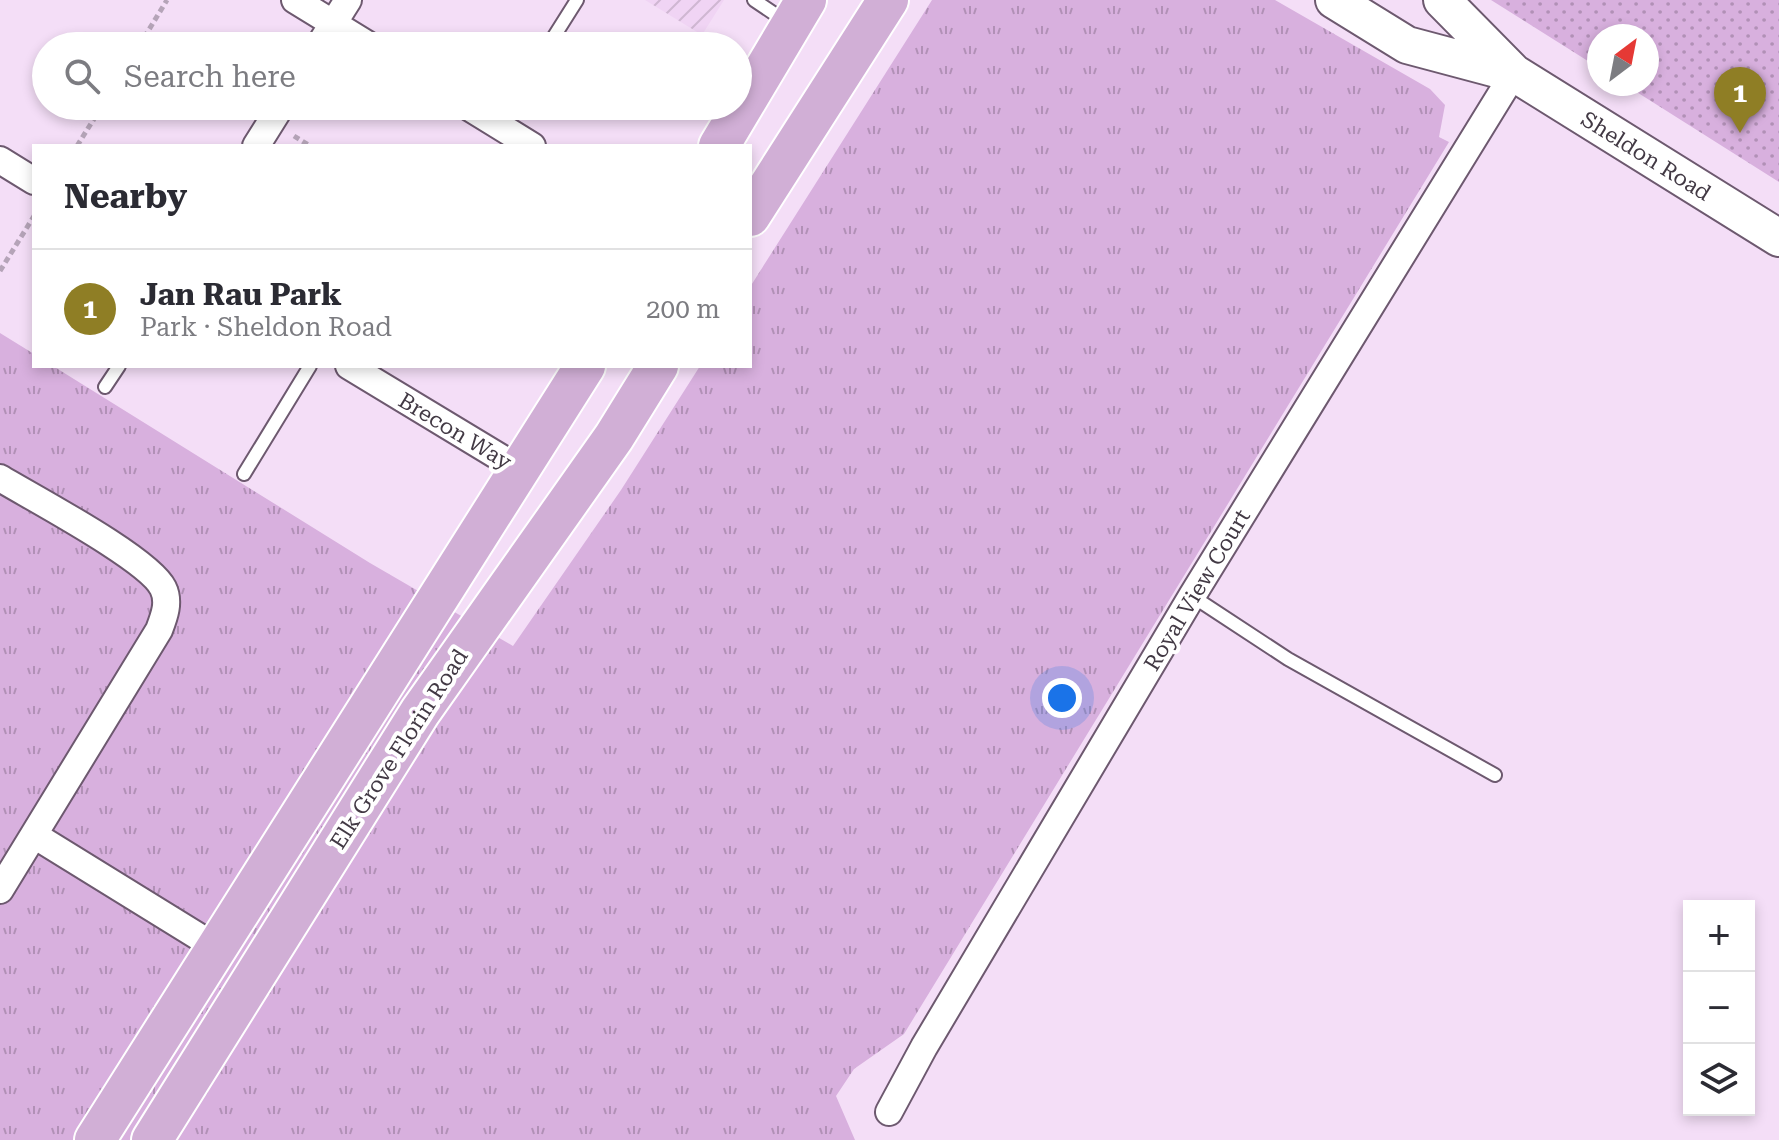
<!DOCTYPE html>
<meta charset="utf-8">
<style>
body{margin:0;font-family:"Roboto Serif",serif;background:#f7f7f7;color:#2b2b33}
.controls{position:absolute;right:24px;bottom:24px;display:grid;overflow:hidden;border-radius:0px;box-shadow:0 4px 12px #0003}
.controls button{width:72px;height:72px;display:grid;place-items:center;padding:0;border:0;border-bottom:2px solid #e1e1e2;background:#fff;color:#2b2b33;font:40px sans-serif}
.compass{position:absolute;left:1587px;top:24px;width:72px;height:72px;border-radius:50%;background:#fff;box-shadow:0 4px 12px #0003;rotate:32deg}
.you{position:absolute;left:1062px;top:698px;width:28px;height:28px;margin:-20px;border:6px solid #fff;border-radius:50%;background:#1a73e8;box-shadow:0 0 0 12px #1a73e833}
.badge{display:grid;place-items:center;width:52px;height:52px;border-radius:50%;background:#8f7e25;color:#fff;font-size:26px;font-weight:700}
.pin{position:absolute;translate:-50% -66px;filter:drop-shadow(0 2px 4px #0008)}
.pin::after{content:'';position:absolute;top:42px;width:28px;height:24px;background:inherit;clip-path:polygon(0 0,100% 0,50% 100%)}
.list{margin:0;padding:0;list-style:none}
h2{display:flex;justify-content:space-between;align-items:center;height:104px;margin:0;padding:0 32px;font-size:34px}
h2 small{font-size:26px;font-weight:400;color:#7c7c81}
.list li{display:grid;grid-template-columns:52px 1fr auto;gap:24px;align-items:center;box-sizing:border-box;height:120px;padding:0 32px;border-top:2px solid #e1e1e2}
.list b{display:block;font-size:30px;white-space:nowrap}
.list p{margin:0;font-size:26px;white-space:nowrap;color:#7c7c81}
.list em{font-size:26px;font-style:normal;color:#7c7c81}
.icon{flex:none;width:44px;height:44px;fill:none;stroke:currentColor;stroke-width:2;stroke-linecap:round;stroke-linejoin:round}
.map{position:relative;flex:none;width:1779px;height:1140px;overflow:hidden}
.search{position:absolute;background:#fff;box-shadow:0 4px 12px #0003;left:32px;top:32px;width:720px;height:88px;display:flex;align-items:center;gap:20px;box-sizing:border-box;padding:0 28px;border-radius:44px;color:#7c7c81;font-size:30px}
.panel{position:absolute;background:#fff;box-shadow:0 4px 12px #0003;left:32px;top:144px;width:720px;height:224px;border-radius:0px}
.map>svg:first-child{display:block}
.industrial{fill:url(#industrial-furrows)}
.grass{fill:url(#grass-tufts)}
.park{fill:url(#park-dots)}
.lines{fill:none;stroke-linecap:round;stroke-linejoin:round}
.lane-casing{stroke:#6d596f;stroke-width:16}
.street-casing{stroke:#6d596f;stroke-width:30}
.secondary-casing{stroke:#6d596f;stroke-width:40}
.primary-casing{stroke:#fff;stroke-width:44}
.path{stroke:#b5a4b8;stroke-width:5;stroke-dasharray:6 4;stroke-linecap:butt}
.lane{stroke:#fff;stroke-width:12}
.street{stroke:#fff;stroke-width:26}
.secondary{stroke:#fff;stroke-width:36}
.primary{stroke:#d1afd6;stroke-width:40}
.labels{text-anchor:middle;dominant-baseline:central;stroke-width:8;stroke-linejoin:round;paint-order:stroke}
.street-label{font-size:22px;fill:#423944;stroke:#fff}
</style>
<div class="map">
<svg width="1779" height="1140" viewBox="0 0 1779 1140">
<defs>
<pattern id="industrial-furrows" width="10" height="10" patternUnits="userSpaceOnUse" patternTransform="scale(2)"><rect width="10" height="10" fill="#f0d4f4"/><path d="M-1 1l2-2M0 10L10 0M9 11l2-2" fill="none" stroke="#cfb7d2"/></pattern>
<pattern id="grass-tufts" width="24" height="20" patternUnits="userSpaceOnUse" patternTransform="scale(2)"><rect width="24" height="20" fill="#d8b0de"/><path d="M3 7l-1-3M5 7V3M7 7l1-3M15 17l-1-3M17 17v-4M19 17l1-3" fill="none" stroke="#b190b6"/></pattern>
<pattern id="park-dots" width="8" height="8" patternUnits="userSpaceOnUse" patternTransform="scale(2)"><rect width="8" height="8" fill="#d8b0de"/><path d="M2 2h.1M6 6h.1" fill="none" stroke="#b190b6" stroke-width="1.8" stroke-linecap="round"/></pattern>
</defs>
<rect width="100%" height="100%" fill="#f4def7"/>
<path class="industrial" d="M645 0H724L702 35Z"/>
<path class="grass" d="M932 0H1275L1430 89 1445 105 1439 137 1449 142 904 1034 854 1069 836 1096 855 1140H0V333L34 354V366H53L370 563 513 646 621 490 700 366H750V287Z"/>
<path class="park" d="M1491 0H1779V182L1624 84H1647V36H1599V68Z"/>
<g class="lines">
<g class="lane-casing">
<path id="lane" d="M754 0 788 23
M548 46 577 0
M498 125 510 106
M105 387 119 366
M244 474 310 366
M1192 596 1288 659 1495 775"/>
</g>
<g class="street-casing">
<path id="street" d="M295 0 370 46
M319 46 348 0
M467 106 532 146
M256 146 281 106
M0 160 34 181
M349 366 521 470
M0 478C33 498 149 559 163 588 170 602 164 617 159 630L0 890
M34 835 217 948
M889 1112 924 1047 1192 596 1514 73"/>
</g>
<g class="secondary-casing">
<path id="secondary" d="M1334 0 1407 45 1512 73
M1442 0 1514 73 1779 238"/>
</g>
<g class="primary-casing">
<path id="primary" d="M719 146 806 0
M750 216 888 0
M95 1140 585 366
M152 1140 420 712 614 437 658 366"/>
</g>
<path class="path" d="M139 46 167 0
M294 136 310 146
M77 146 102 106
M0 271 34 216"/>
<use href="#lane" class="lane"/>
<use href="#street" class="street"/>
<use href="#secondary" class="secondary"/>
<use href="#primary" class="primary"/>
</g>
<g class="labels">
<g class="street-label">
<text transform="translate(1646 156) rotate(32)">Sheldon Road</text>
<text transform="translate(455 431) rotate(31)">Brecon Way</text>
<text transform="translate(1197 590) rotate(-59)">Royal View Court</text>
<text transform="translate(399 749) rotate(-57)">Elk Grove Florin Road</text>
</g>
</g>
</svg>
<div class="controls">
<button>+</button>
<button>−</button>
<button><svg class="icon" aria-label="layers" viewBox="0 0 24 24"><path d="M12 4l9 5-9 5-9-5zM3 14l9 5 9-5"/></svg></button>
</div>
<svg class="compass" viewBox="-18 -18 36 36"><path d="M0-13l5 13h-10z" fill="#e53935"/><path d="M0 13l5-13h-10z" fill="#7c7c81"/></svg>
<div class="you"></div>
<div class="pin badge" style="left:1740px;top:133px">1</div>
<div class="search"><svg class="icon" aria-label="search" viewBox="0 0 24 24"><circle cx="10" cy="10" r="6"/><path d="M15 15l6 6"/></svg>Search here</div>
<section class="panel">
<h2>Nearby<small></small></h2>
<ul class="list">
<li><span class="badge">1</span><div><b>Jan Rau Park</b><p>Park · Sheldon Road</p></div><em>200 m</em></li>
</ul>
</section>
</div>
